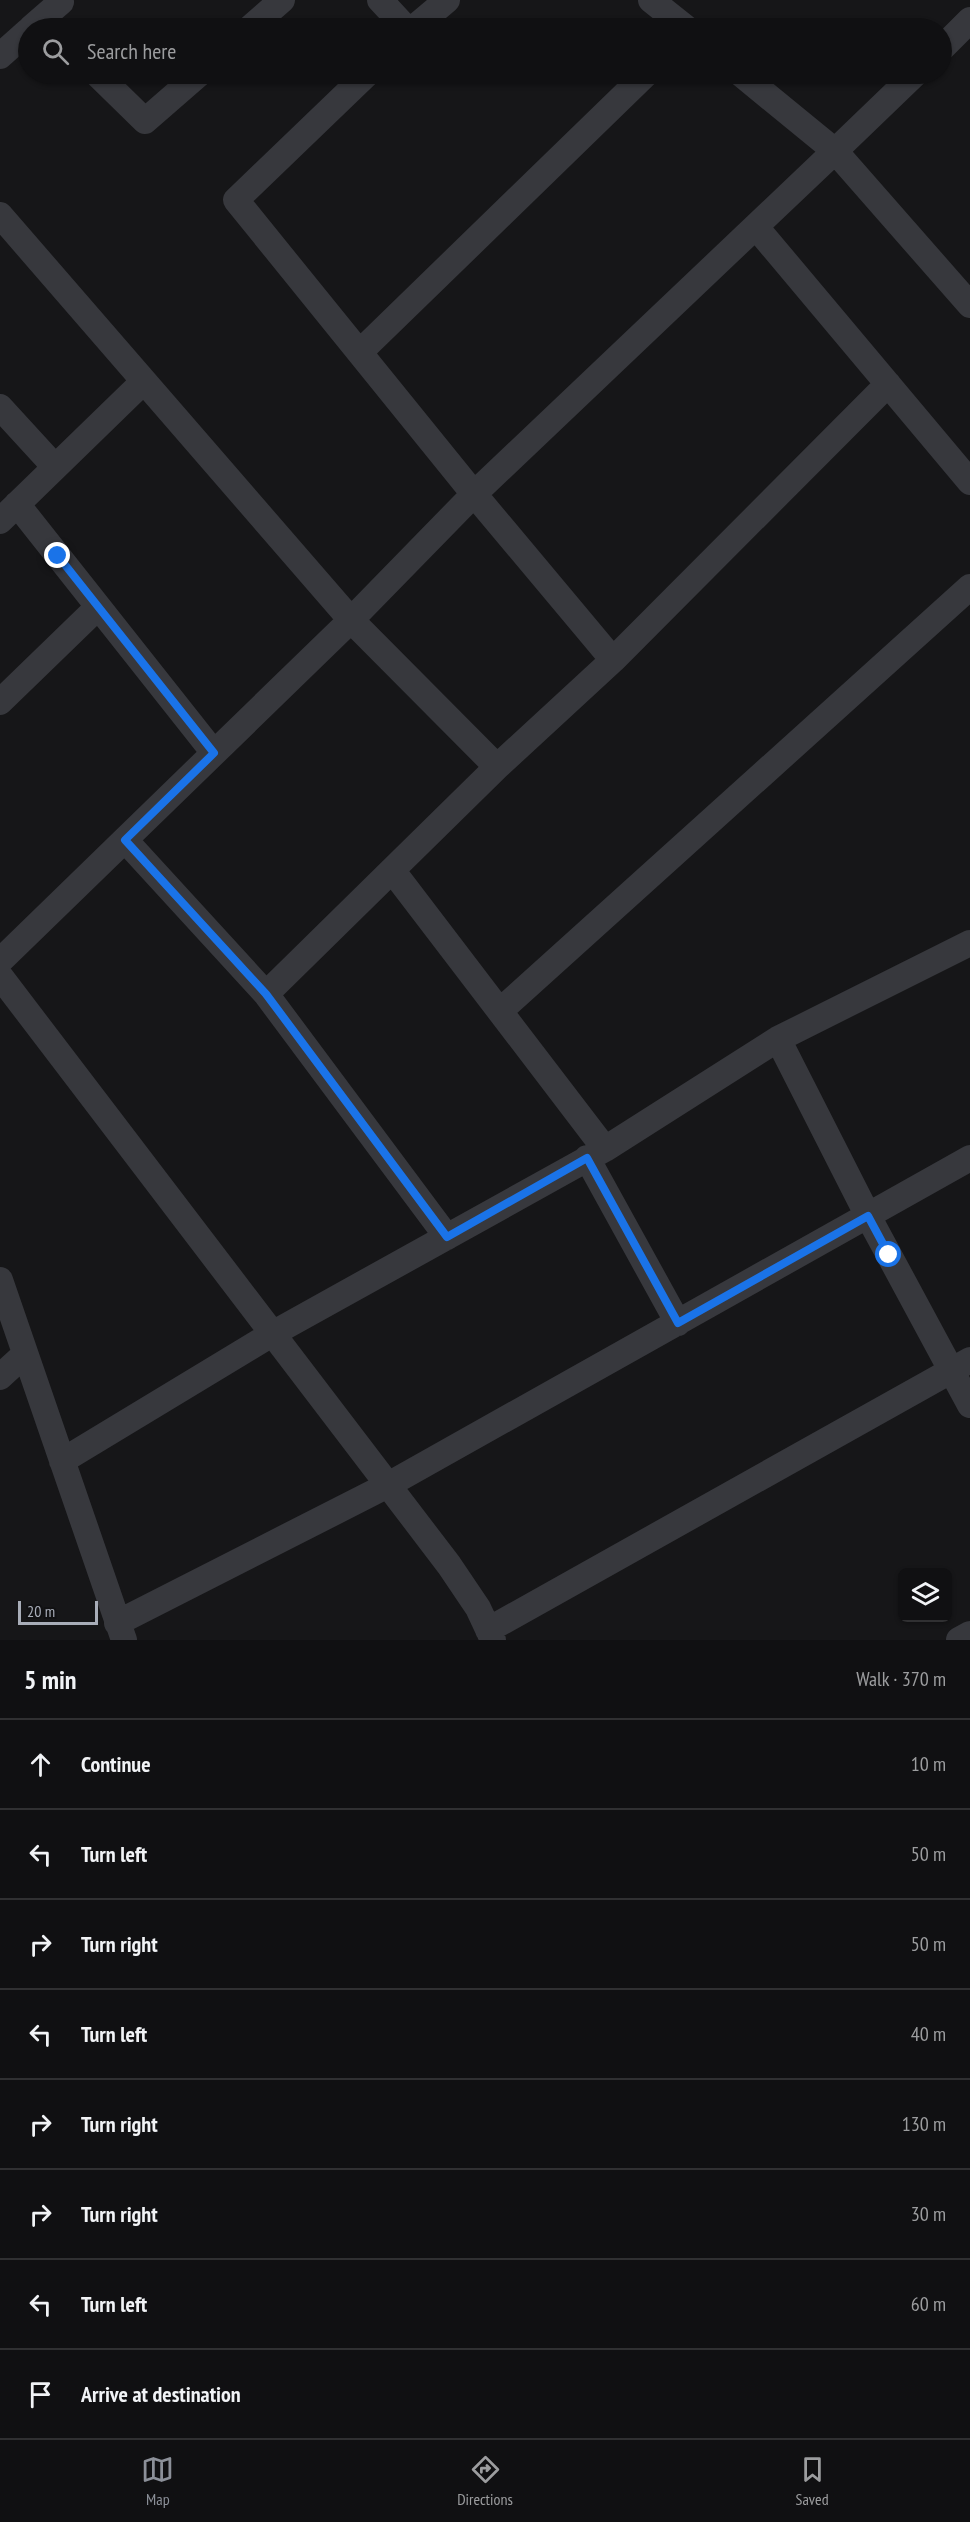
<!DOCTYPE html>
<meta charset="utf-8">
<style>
body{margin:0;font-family:"PT Sans Narrow",sans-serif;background:#19191b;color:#f1f3f6}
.controls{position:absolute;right:18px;bottom:18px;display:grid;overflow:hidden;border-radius:9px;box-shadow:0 2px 4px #0004}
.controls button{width:54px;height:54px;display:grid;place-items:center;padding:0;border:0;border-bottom:2px solid #303032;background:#101012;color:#f1f3f6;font:30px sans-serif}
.scale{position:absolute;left:18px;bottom:15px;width:80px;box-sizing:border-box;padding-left:6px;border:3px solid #a8adb8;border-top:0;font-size:16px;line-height:21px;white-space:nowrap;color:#a8adb8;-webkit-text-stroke:4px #111113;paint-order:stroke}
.stop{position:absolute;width:18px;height:18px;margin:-14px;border:4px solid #1a73e8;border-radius:50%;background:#fff}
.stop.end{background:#1a73e8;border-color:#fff;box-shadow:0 2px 6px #0008}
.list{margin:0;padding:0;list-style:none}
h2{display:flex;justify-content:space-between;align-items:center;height:78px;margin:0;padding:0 24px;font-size:26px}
h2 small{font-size:20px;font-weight:400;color:#9c9d9f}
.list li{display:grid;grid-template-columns:39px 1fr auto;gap:18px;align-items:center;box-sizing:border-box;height:90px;padding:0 24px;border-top:2px solid #303032}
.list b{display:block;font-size:22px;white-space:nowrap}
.list em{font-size:20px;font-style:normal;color:#9c9d9f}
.icon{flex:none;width:33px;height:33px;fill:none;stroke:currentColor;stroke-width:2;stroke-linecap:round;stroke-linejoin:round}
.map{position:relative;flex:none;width:970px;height:1640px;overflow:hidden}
.search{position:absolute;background:#101012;box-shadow:0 2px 4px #0004;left:18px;right:18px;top:18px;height:66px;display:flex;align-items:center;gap:15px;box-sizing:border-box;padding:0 21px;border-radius:33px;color:#9c9d9f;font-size:22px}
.sheet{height:798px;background:#101012}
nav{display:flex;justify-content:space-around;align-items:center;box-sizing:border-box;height:84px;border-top:2px solid #303032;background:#101012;font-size:16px;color:#9c9d9f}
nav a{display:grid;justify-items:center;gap:3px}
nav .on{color:#8c9099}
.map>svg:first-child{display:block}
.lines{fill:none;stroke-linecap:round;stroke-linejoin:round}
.street{stroke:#37383d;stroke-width:26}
.route{stroke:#1a73e8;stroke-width:8}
</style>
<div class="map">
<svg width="970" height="1640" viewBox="0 0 970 1640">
<rect width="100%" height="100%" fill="#161618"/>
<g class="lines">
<path class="street" d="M380 0 406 28
M651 0 686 28
M31 28 61 2 60 0
M250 28 282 0
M414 28 447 0
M942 48 970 20
M0 56 28 31
M97 74 145 121 199 74
M367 74 236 200 474 494 613 660
M741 74 835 151 915 74
M0 215 351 620 497 767
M756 227 970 482
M361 351 646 74
M0 407 55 467
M17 504 214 753
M0 521 144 381
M0 702 98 607
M125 840 266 994 497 767 613 660 888 384
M392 870 605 1149
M0 961 351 620 474 494 835 151 970 305
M0 976 449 1565 478 1608 493 1640
M266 994 447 1237
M500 1011 970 587
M778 1039 868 1216 970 1405
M587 1158 678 1323
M0 1280 124 1640
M0 1377 25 1354
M62 1461 272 1334 605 1149 778 1039 970 943
M117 1623 388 1485 970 1158
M488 1630 970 1360
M959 1640 970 1634"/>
</g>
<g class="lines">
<path class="route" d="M58 556 214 753 125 840 266 994 447 1237 587 1158 678 1323 868 1216 889 1255"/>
</g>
</svg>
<div class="controls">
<button><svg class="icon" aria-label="layers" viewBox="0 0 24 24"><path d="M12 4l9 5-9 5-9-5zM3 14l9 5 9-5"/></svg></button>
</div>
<div class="scale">20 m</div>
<div class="stop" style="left:889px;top:1255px"></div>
<div class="stop end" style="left:58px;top:556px"></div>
<div class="search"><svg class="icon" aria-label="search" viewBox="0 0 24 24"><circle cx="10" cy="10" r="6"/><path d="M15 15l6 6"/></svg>Search here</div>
</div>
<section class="sheet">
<h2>5 min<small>Walk · 370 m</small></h2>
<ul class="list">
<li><svg class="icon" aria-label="ahead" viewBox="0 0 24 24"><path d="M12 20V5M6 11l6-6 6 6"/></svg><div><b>Continue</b></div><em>10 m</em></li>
<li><svg class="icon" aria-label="left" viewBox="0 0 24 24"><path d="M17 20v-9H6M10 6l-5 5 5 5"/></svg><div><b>Turn left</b></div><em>50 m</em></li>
<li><svg class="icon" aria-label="right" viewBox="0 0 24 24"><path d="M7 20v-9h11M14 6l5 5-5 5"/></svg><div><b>Turn right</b></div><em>50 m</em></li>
<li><svg class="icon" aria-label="left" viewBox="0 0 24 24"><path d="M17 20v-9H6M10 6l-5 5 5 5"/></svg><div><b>Turn left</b></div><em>40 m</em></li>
<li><svg class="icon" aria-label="right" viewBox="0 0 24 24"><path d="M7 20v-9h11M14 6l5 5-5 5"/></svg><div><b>Turn right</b></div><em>130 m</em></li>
<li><svg class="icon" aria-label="right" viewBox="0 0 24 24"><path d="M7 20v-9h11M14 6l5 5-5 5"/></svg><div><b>Turn right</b></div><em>30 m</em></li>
<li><svg class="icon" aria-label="left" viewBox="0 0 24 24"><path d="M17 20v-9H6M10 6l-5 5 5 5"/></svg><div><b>Turn left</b></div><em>60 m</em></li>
<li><svg class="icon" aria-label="arrive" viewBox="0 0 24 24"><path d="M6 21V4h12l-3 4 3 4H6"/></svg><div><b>Arrive at destination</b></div></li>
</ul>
</section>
<nav>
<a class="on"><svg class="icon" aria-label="map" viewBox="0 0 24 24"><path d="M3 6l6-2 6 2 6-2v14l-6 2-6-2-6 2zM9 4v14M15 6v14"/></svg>Map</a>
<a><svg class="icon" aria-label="directions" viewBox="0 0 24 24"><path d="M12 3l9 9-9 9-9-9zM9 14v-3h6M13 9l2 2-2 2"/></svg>Directions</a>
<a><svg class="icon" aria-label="saved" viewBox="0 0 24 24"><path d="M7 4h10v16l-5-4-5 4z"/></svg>Saved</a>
</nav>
